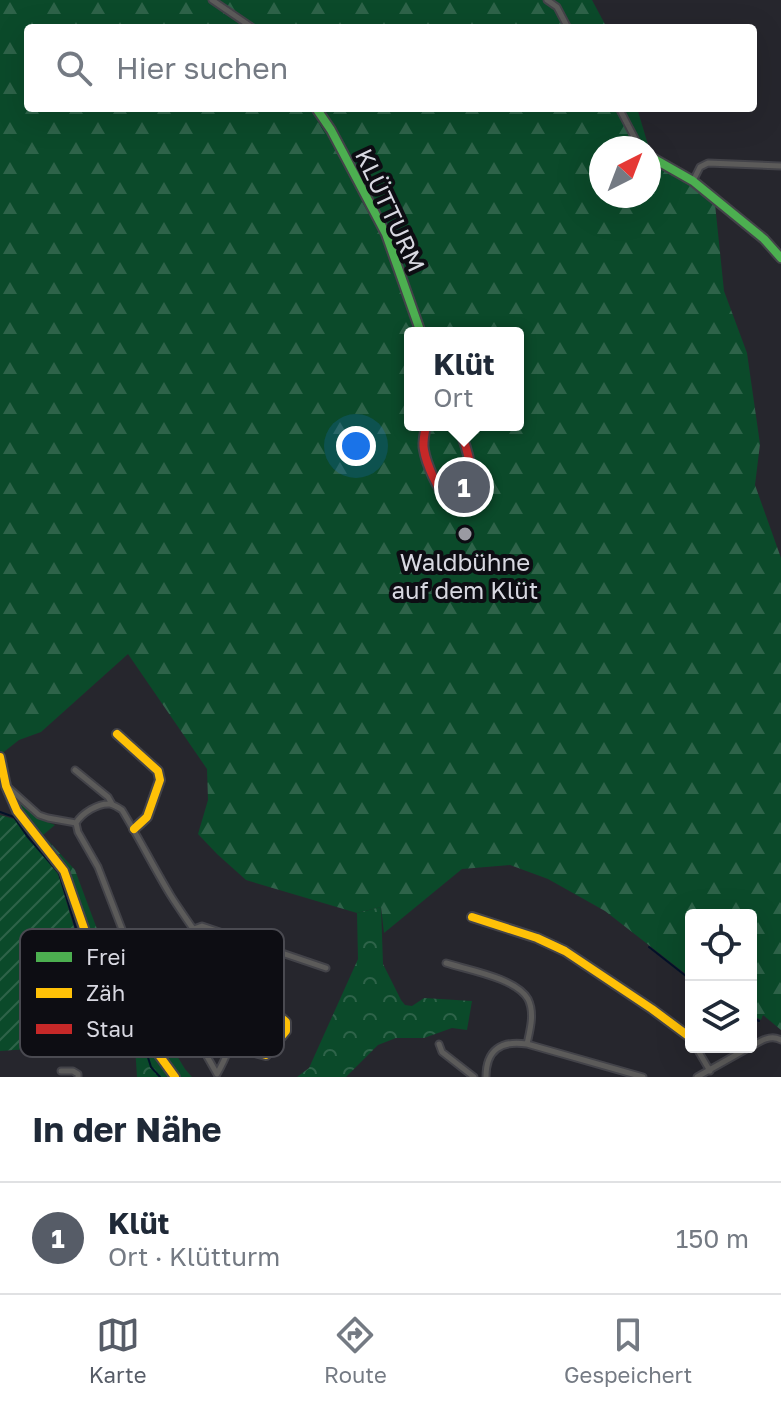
<!DOCTYPE html>
<html lang="de">
<meta charset="utf-8">
<style>
body{margin:0;font-family:"Golos Text",sans-serif;background:#f2f2f3;color:#1f2937}
.controls{position:absolute;right:24px;bottom:24px;display:grid;overflow:hidden;border-radius:8px;box-shadow:0 8px 32px #0002}
.controls button{width:72px;height:72px;display:grid;place-items:center;padding:0;border:0;border-bottom:2px solid #e0e1e3;background:#fff;color:#1f2937;font:40px sans-serif}
.compass{position:absolute;left:589px;top:136px;width:72px;height:72px;border-radius:50%;background:#fff;box-shadow:0 8px 32px #0002;rotate:42deg}
.you{position:absolute;left:356px;top:446px;width:28px;height:28px;margin:-20px;border:6px solid #fff;border-radius:50%;background:#1a73e8;box-shadow:0 0 0 12px #1a73e833}
.badge{display:grid;place-items:center;width:52px;height:52px;border-radius:50%;background:#565c67;color:#fff;font-size:26px;font-weight:700}
.pin{position:absolute;translate:-50% -50%;border:4px solid #fff;box-shadow:0 2px 8px #0006}
.popup{position:absolute;left:404px;top:327px;width:120px;height:104px;box-sizing:border-box;display:grid;place-content:center;border-radius:8px;background:#fff;filter:drop-shadow(0 2px 6px #0005);font-size:26px;white-space:nowrap;color:#747a83}
.popup b{font-size:30px;color:#1f2937}
.popup::after{content:'';position:absolute;left:50%;top:100%;margin-left:-16px;border:16px solid transparent;border-top-color:#fff}
.list{margin:0;padding:0;list-style:none}
h2{display:flex;justify-content:space-between;align-items:center;height:104px;margin:0;padding:0 32px;font-size:34px}
h2 small{font-size:26px;font-weight:400;color:#747a83}
.list li{display:grid;grid-template-columns:52px 1fr auto;gap:24px;align-items:center;box-sizing:border-box;height:112px;padding:0 32px;border-top:2px solid #e0e1e3}
.list b{display:block;font-size:30px;white-space:nowrap}
.list p{margin:0;font-size:26px;white-space:nowrap;color:#747a83}
.list em{font-size:26px;font-style:normal;color:#747a83}
.icon{flex:none;width:44px;height:44px;fill:none;stroke:currentColor;stroke-width:2;stroke-linecap:round;stroke-linejoin:round}
.map{position:relative;flex:none;width:781px;height:1077px;overflow:hidden}
.search{position:absolute;background:#fff;box-shadow:0 8px 32px #0002;left:24px;right:24px;top:24px;height:88px;display:flex;align-items:center;gap:20px;box-sizing:border-box;padding:0 28px;border-radius:8px;color:#747a83;font-size:30px}
.sheet{height:216px;background:#fff}
nav{display:flex;justify-content:space-around;align-items:center;box-sizing:border-box;height:112px;border-top:2px solid #e0e1e3;background:#fff;font-size:22px;color:#747a83}
nav a{display:grid;justify-items:center;gap:4px}
nav .on{color:#565c67}
.map>svg:first-child{display:block}
.forest{fill:url(#forest-firs);fill-rule:evenodd}
.park{fill:url(#park-crowns)}
.garden{fill:url(#garden-furrows)}
.lines{fill:none;stroke-linecap:round;stroke-linejoin:round}
.stream{stroke:#031129;stroke-width:2}
.street-casing{stroke:#434349;stroke-width:9}
.fast-casing{stroke:#434349;stroke-width:12}
.slow-casing{stroke:#434349;stroke-width:12}
.jam-casing{stroke:#434349;stroke-width:12}
.street{stroke:#5c5b5a;stroke-width:5}
.fast{stroke:#4caf50;stroke-width:8}
.slow{stroke:#ffc107;stroke-width:8}
.jam{stroke:#c62828;stroke-width:8}
.poi-dot{fill:#9a9aa2;stroke:#0d0d13;stroke-width:3}
.labels{text-anchor:middle;dominant-baseline:central;stroke-width:8;stroke-linejoin:round;paint-order:stroke}
.street-label{font-size:24px;fill:#d8d8e1;stroke:#0d0d13}
.poi-label{font-size:24px;fill:#d8d8e1;stroke:#0d0d13}
.key{fill:#0d0d13;stroke:#4a4a51;stroke-width:2}
.key-label{font-size:22px;fill:#d8d8e1}
</style>
<div class="map">
<svg width="781" height="1077" viewBox="0 0 781 1077">
<defs>
<pattern id="forest-firs" width="22" height="20" patternUnits="userSpaceOnUse" patternTransform="scale(2)"><rect width="22" height="20" fill="#0b4a2a"/><path d="M5 1l3.5 6h-7zM16 11l3.5 6h-7z" fill="#2e6349"/></pattern>
<pattern id="park-crowns" width="20" height="18" patternUnits="userSpaceOnUse" patternTransform="scale(2)"><rect width="20" height="18" fill="#0b4a2a"/><path d="M2 6a3 3 0 1 1 6 0M12 15a3 3 0 1 1 6 0" fill="none" stroke="#2e6349"/></pattern>
<pattern id="garden-furrows" width="10" height="10" patternUnits="userSpaceOnUse" patternTransform="scale(2)"><rect width="10" height="10" fill="#0b4a2a"/><path d="M-1 1l2-2M0 10L10 0M9 11l2-2" fill="none" stroke="#2e6349"/></pattern>
</defs>
<rect width="100%" height="100%" fill="#26262d"/>
<path class="forest" d="M0 0H592L607 28H28V108H637L649 148H601V196H649V150L682 171 679 178 693 186 715 204 724 291 747 353 760 444 755 485 781 558V1030L763 1015 761 1020 751 1014V915H691V978L605 911 548 879 510 865 462 869 384 933 381 907 357 913 246 880 217 854 198 834 208 800 207 769 128 654 41 732 19 740 0 755ZM410 333H518V425H410Z
M14 795 40 819 55 825 43 835 75 870 97 929 119 962 142 990 166 1038 185 1069 192 1077H178L151 1040 149 1030 138 1005 96 956 73 883 31 827Z"/>
<path class="park" d="M381 907 383 964 401 1000 405 1005 412 1006 424 998 472 1001 467 1030 452 1028 424 1038H396L378 1045 346 1077H297L309 1068 358 959 357 913Z
M148 1044 175 1077H137L135 1046Z"/>
<path class="garden" d="M0 815 14 819 58 874 82 954 89 964 121 999 145 1041 0 1051Z"/>
<g class="lines">
<path class="stream" d="M753 162 781 163
M0 812 14 817 27 836 59 873 82 948C91 965 105 975 116 990 127 1004 134 1021 140 1038
M649 947 691 980
M751 1017 759 1021
M144 1045 151 1067 160 1077"/>
<g class="street-casing">
<path id="street" d="M212 0 253 28
M547 0 557 7 568 28
M619 108 640 148
M693 181 700 167 708 163 781 166
M75 770 108 797 112 804
M9 788 39 815 48 818 76 823
M76 823C82 813 98 803 110 804 114 805 119 808 122 810 139 838 154 868 171 896 195 934 236 981 233 1028 232 1045 225 1060 217 1074
M76 823 78 832 98 867 125 937 138 955 166 984 217 1074
M194 929 202 926 326 968
M446 963C468 970 516 978 528 999 535 1013 530 1030 527 1044
M439 1044 442 1052 474 1077
M696 1047 710 1071
M751 1047C760 1041 771 1034 781 1040
M61 1071H73L78 1074V1077
M486 1077C486 1050 501 1040 527 1044L643 1077
M697 1077 750 1047"/>
</g>
<g class="fast-casing">
<path id="fast" d="M316 108 331 130 386 234 421 333
M649 156 693 181 764 239 781 258"/>
</g>
<g class="slow-casing">
<path id="slow" d="M117 734 158 771 160 780 147 817 134 829
M0 757 6 786 17 811 64 871 93 954 129 994 141 1019 148 1040 175 1077
M472 917 537 938 565 951 652 1009 691 1038
M228 993C251 995 269 1006 286 1022V1031L266 1055 230 1045"/>
</g>
<g class="jam-casing">
<path id="jam" d="M426 425C425 433 422 442 424 450 426 462 438 493 449 500 452 502 457 502 461 501 484 493 464 440 458 425"/>
</g>
<use href="#street" class="street"/>
<use href="#fast" class="fast"/>
<use href="#slow" class="slow"/>
<use href="#jam" class="jam"/>
</g>
<circle class="poi-dot" cx="465" cy="534" r="8"/>
<g class="labels">
<g class="street-label">
<text transform="translate(391 210) rotate(65)">KLÜTTURM</text>
</g>
<g class="poi-label">
<text x="465" y="561">Waldbühne<tspan x="465" dy="28">auf dem Klüt</tspan></text>
</g>
</g>
<rect x="20" y="929" width="264" height="128" rx="12" class="key"/>
<rect x="36" y="952" width="36" height="10" fill="#4caf50"/>
<rect x="36" y="988" width="36" height="10" fill="#ffc107"/>
<rect x="36" y="1024" width="36" height="10" fill="#c62828"/>
<g class="key-label">
<text x="86" y="965">Frei</text>
<text x="86" y="1001">Zäh</text>
<text x="86" y="1037">Stau</text>
</g>
</svg>
<div class="controls">
<button><svg class="icon" aria-label="locate" viewBox="0 0 24 24"><circle cx="12" cy="12" r="6"/><path d="M12 2v4M12 18v4M2 12h4M18 12h4"/></svg></button>
<button><svg class="icon" aria-label="layers" viewBox="0 0 24 24"><path d="M12 4l9 5-9 5-9-5zM3 14l9 5 9-5"/></svg></button>
</div>
<svg class="compass" viewBox="-18 -18 36 36"><path d="M0-13l5 13h-10z" fill="#e53935"/><path d="M0 13l5-13h-10z" fill="#747a83"/></svg>
<div class="you"></div>
<div class="pin badge" style="left:464px;top:487px">1</div>
<div class="popup"><b>Klüt</b>Ort</div>
<div class="search"><svg class="icon" aria-label="search" viewBox="0 0 24 24"><circle cx="10" cy="10" r="6"/><path d="M15 15l6 6"/></svg>Hier suchen</div>
</div>
<section class="sheet">
<h2>In der Nähe<small></small></h2>
<ul class="list">
<li><span class="badge">1</span><div><b>Klüt</b><p>Ort · Klütturm</p></div><em>150 m</em></li>
</ul>
</section>
<nav>
<a class="on"><svg class="icon" aria-label="map" viewBox="0 0 24 24"><path d="M3 6l6-2 6 2 6-2v14l-6 2-6-2-6 2zM9 4v14M15 6v14"/></svg>Karte</a>
<a><svg class="icon" aria-label="directions" viewBox="0 0 24 24"><path d="M12 3l9 9-9 9-9-9zM9 14v-3h6M13 9l2 2-2 2"/></svg>Route</a>
<a><svg class="icon" aria-label="saved" viewBox="0 0 24 24"><path d="M7 4h10v16l-5-4-5 4z"/></svg>Gespeichert</a>
</nav>
